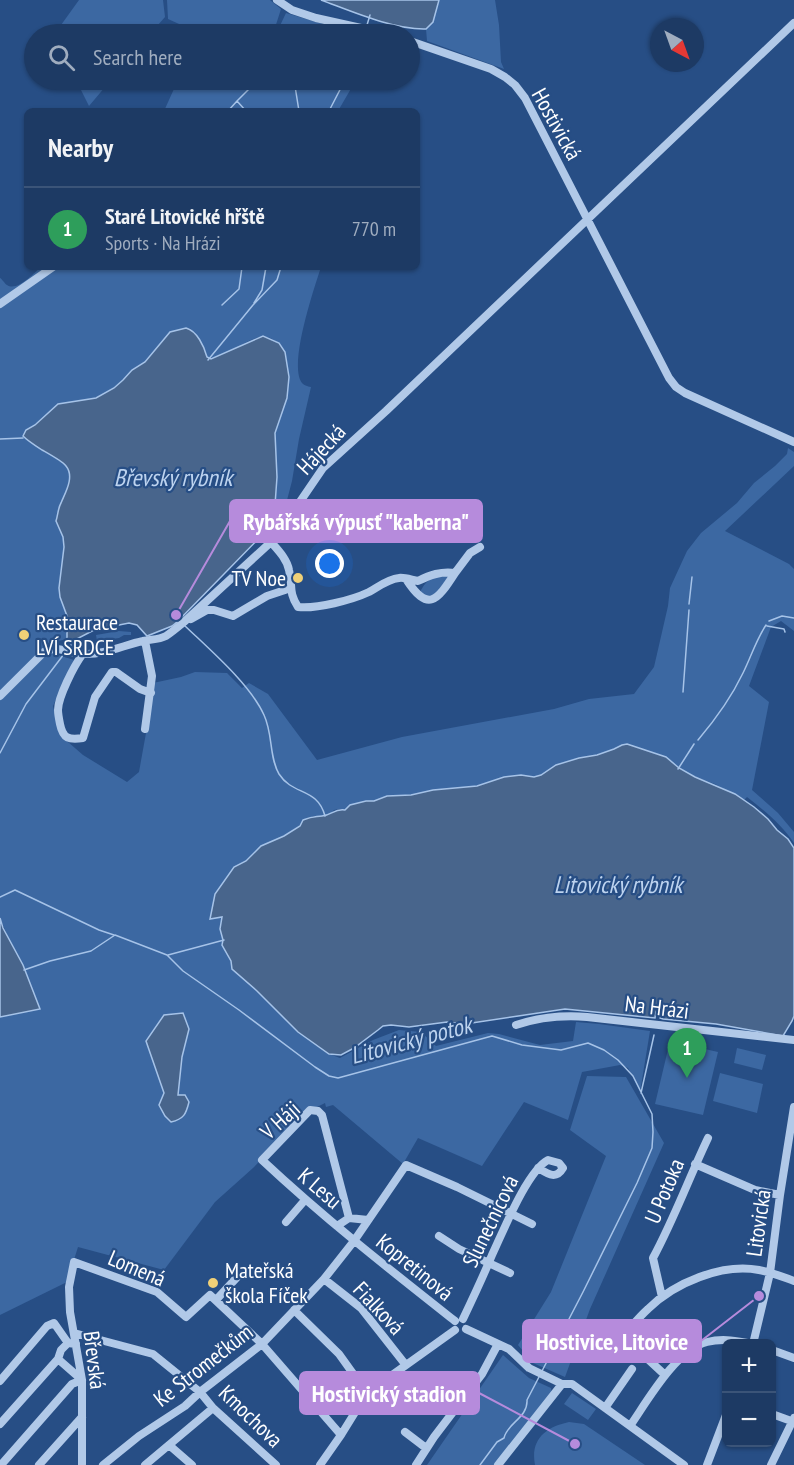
<!DOCTYPE html>
<meta charset="utf-8">
<style>
body{margin:0;font-family:"PT Sans Narrow",sans-serif;background:#25416a;color:#f1f3f6}
.controls{position:absolute;right:18px;bottom:18px;display:grid;overflow:hidden;border-radius:9px;box-shadow:0 2px 4px #0004}
.controls button{width:54px;height:54px;display:grid;place-items:center;padding:0;border:0;border-bottom:2px solid #3b5478;background:#1d3a64;color:#f1f3f6;font:30px sans-serif}
.compass{position:absolute;left:650px;top:18px;width:54px;height:54px;border-radius:50%;background:#1d3a64;box-shadow:0 2px 4px #0004;rotate:139deg}
.you{position:absolute;left:330px;top:564px;width:21px;height:21px;margin:-15px;border:4px solid #fff;border-radius:50%;background:#1a73e8;box-shadow:0 0 0 9px #1a73e833}
.badge{display:grid;place-items:center;width:39px;height:39px;border-radius:50%;background:#e69b98;color:#fff;font-size:20px;font-weight:700}
.pin{position:absolute;translate:-50% -50px;filter:drop-shadow(0 2px 3px #0008)}
.pin::after{content:'';position:absolute;top:32px;width:21px;height:18px;background:inherit;clip-path:polygon(0 0,100% 0,50% 100%)}
.list{margin:0;padding:0;list-style:none}
h2{display:flex;justify-content:space-between;align-items:center;height:78px;margin:0;padding:0 24px;font-size:26px}
h2 small{font-size:20px;font-weight:400;color:#a0adbf}
.list li{display:grid;grid-template-columns:39px 1fr auto;gap:18px;align-items:center;box-sizing:border-box;height:84px;padding:0 24px;border-top:2px solid #3b5478}
.list b{display:block;font-size:22px;white-space:nowrap}
.list p{margin:0;font-size:20px;white-space:nowrap;color:#a0adbf}
.list em{font-size:20px;font-style:normal;color:#a0adbf}
.icon{flex:none;width:33px;height:33px;fill:none;stroke:currentColor;stroke-width:2;stroke-linecap:round;stroke-linejoin:round}
.map{position:relative;flex:none;width:794px;height:1465px;overflow:hidden}
.search{position:absolute;background:#1d3a64;box-shadow:0 2px 4px #0004;left:24px;top:24px;width:396px;height:66px;display:flex;align-items:center;gap:15px;box-sizing:border-box;padding:0 21px;border-radius:33px;color:#a0adbf;font-size:22px}
.panel{position:absolute;background:#1d3a64;box-shadow:0 2px 4px #0004;left:24px;top:108px;width:396px;height:162px;border-radius:9px}
.map>svg:first-child{display:block}
.green{fill:#3c68a2}
.water{fill:#48658c;stroke:#a6c3e8;stroke-width:1.5}
.lines{fill:none;stroke-linecap:round;stroke-linejoin:round}
.stream{stroke:#a6c3e8;stroke-width:1.5}
.minor{stroke:#b1c9e8;stroke-width:8}
.poi-dot{fill:#f0d077;stroke:#274e85;stroke-width:2}
.labels{text-anchor:middle;dominant-baseline:central;stroke-width:4.5;stroke-linejoin:round;paint-order:stroke}
.street-label{font-size:22px;fill:#fff;stroke:#274e85}
.poi-label{font-size:22px;fill:#fff;stroke:#274e85;text-anchor:start}
.water-label{font-size:24px;font-style:italic;fill:#bdd3ef;stroke:#274e85}
.leader{fill:none;stroke:#b68bdc;stroke-width:2}
.callout-dot{fill:#b68bdc;stroke:#274e85;stroke-width:2}
.callout{fill:#b68bdc;stroke:#b68bdc;stroke-width:2}
.callout-label{font-size:24px;text-anchor:middle;font-weight:bold;fill:#fff}
</style>
<div class="map">
<svg width="794" height="1465" viewBox="0 0 794 1465">
<rect width="100%" height="100%" fill="#274e85"/>
<path class="green" d="M79 0H163L165 17 150 34H58L56 32Z
M167 0H270L281 9 273 34H199V33L168 19Z
M439 0H495L499 25 501 62 504 69 427 41 426 29 433 22Z
M286 13 357 34H276Z
M76 80H111L89 106Z
M178 80H356L338 111H164Z
M41 267H321C314 289 288 365 302 383 305 386 307 386 311 387L299 439 292 481 286 504 275 505 277 477 275 433 287 398 279 343C275 341 270 337 266 337 249 334 223 363 207 357L206 352 190 328H186L170 332 145 362 132 370 123 380 114 388 96 398 58 404 35 425 26 430 23 436C29 442 36 445 42 450 49 454 62 461 66 466 75 477 65 493 61 503 58 508 58 515 56 521L63 537 64 548 59 588 67 616V639L50 643 0 692V278C1 278 6 285 7 285 17 292 34 273 41 267Z
M788 448 794 452V466L725 531 789 564 794 569V631L781 621 771 627 749 686 769 702 752 790 778 813 794 832V843C782 825 764 810 747 797L744 800 715 784 695 777 679 768 666 757 622 745 614 749 597 755 579 758 556 765 541 775 534 777 521 775 502 778 477 786 431 791 411 795 387 796 374 801H364L345 810 339 809 334 810 330 814 321 817 313 816 284 836 261 846 246 861 234 867 210 919 222 917 220 929 223 940 222 945 231 961 233 969 257 991 298 1032 329 1054 340 1058 373 1040 399 1030 421 1032 436 1046 488 1033 499 1034 540 1045 573 1041 576 1022 599 1024 650 1031 640 1092 628 1068 620 1065 582 1072 568 1120 524 1102 482 1166 418 1138 403 1164 333 1105 326 1107 325 1103 313 1109H310L253 1168 215 1202 164 1270 78 1247 67 1282 0 1315V1017L39 1009 0 918V699L45 655 52 653 74 660 53 706 60 735 83 755 127 782 139 772 146 733 153 683 181 677 195 672 227 673 242 688 249 683 268 694 317 760 402 737 554 709 589 699 634 694 654 667 668 606 670 588 687 551 701 533 737 503 754 483 775 466 787 454Z
M445 574 448 577 435 596 427 598 420 592C427 579 431 578 445 574Z
M119 631 131 632V635H124L119 638 97 641 96 635Z
M670 1041 718 1052 703 1115 655 1104Z
M737 1048 766 1055 762 1070 734 1063Z
M720 1073 763 1084 757 1113 713 1101Z
M587 1076 626 1077 664 1143 590 1309 565 1377 533 1363 518 1345 551 1292 606 1156 570 1130Z
M503 1355 529 1378 551 1388 552 1394 496 1465H427Z
M572 1393 596 1409 588 1420 564 1404Z
M569 1422 584 1424 645 1465H535C530 1439 546 1427 569 1422Z"/>
<path class="water" d="M321 0H439L433 22 426 29C394 30 351 11 321 0Z
M186 328C197 331 204 346 207 357L211 359 263 336 279 343 285 352 289 377 287 398 275 433 277 477 275 505 271 520 267 530 182 617 177 613 174 618 177 622 172 626 147 636 137 625 129 623 94 630 73 641 67 639V616L60 597 59 588 64 547 63 537 56 521C58 515 58 508 61 503 65 493 75 477 66 466 62 461 49 454 42 450 35 445 29 442 23 436L26 430 35 425 58 404 96 398 114 388 123 380 132 370 145 362 170 332Z
M627 744 666 757 679 768 695 777 735 794 754 807 768 819 777 830 788 839 794 848V1016L792 1021 783 1036 716 1024 663 1019 660 1018V1012H656L655 1018 565 1009 465 1024 447 1022 409 1027 391 1025 383 1026 378 1030 354 1048 341 1055 329 1054 298 1032 257 991 232 969 231 961 222 945 223 940 220 929 222 917 210 919 215 894 234 867 246 861 261 846 284 836 300 826 303 820C313 816 313 817 322 816 332 815 335 808 345 810L350 805 366 801H374L387 796 411 795 433 790 477 786 504 777 521 775 534 777 541 775 556 765 579 758 597 755 614 749 622 745Z
M0 918 3 928 23 965 40 1009 0 1017Z
M183 1013 189 1029 182 1057 178 1095H185L189 1102C186 1114 184 1119 171 1122L165 1116 159 1105 164 1093 146 1041 164 1015Z"/>
<g class="lines">
<path class="stream" d="M367 25 370 15
M302 34 311 25
M294 80 299 111
M228 111 237 101
M246 111 237 101 258 80
M329 111 345 80
M254 303 262 290 266 267
M222 305 239 289 242 267
M208 360 253 305 277 280 281 267
M0 439 23 438
M689 604 692 577
M769 621 782 616 794 618
M184 625C209 649 250 684 264 715 273 734 269 757 279 774 293 796 317 787 325 816
M767 626 784 629 785 632
M69 648 74 640
M683 692 689 610
M698 740C715 720 732 696 743 673 751 657 756 640 766 625
M0 753 26 704 64 654
M678 769 694 744
M0 897 15 890 99 930 114 935
M168 955 224 940
M24 970 50 961 91 951 115 935 167 955 183 971 239 1010 315 1067 329 1076 338 1078 492 1036 522 1045 561 1050 588 1043 604 1050 618 1060 633 1076 652 1114 653 1132 652 1148 637 1183 583 1292 542 1371
M641 1093 654 1035
M480 1465 497 1442 504 1438C507 1423 528 1418 527 1400L540 1375"/>
<path class="minor" d="M277 0 292 10 316 18 388 34
M410 41 491 69 505 77 515 85 525 98 669 378 676 387 685 393 794 442
M0 304 53 267
M271 542C278 550 287 559 289 570 293 585 288 592 298 607 317 609 352 600 369 592 378 587 388 579 399 578 404 577 412 580 418 581 430 575 441 571 455 573L470 553 480 547
M406 579C428 613 437 601 455 573
M191 619 207 610H214L233 616 267 596 291 588
M145 641 152 676 145 729
M82 655C74 666 58 697 58 710 58 714 59 719 60 724 63 739 69 740 83 738L95 697 112 672H116L140 689 151 693
M0 696 44 652C57 644 70 654 84 654 104 655 124 645 143 641 151 639 158 640 166 636 172 632 178 627 184 622L271 542 280 531 323 468 386 411 794 23
M516 1025C540 1017 562 1015 587 1017L794 1040
M695 1164 755 1190 780 1195
M349 1218 322 1115 318 1111 310 1110 262 1160C324 1218 389 1269 455 1321
M286 1222 305 1200
M337 1226 349 1218 368 1220
M439 1236 459 1249 510 1273
M324 1279 361 1308 405 1364
M662 1297 653 1258C674 1219 689 1178 708 1138
M216 1300 240 1274
M294 1310 339 1354 367 1393
M463 1319C473 1298 483 1277 492 1255 503 1232 527 1171 548 1160L559 1163 563 1168C556 1180 548 1174 538 1168
M466 1329 509 1349 529 1368 562 1384
M74 1333 153 1354 200 1392 213 1408 276 1465
M753 1344 770 1273 780 1195 794 1107
M772 1350 794 1358
M665 1375 623 1336C631 1327 639 1317 648 1309 674 1283 722 1263 759 1270 771 1272 783 1277 794 1281
M0 1381 47 1326 54 1323 68 1343
M605 1408 632 1369
M772 1414 794 1422
M0 1424 58 1359 61 1350 68 1343 76 1344
M630 1426C648 1400 676 1350 707 1342 723 1338 738 1341 753 1344
M405 1432 426 1448
M169 1445 192 1465
M82 1464V1380L70 1312 69 1287 74 1262 157 1292 186 1317 210 1295 262 1344 341 1435
M1 1465 72 1384 82 1380 58 1359
M39 1465 82 1417
M103 1465 139 1436 185 1406 200 1392 262 1344 324 1279 354 1241 406 1165 457 1187 532 1224
M145 1465 213 1408
M320 1465 341 1435 367 1393 455 1330
M416 1465 434 1437 482 1374 498 1344
M498 1465 562 1384H572L684 1465
M707 1465 726 1415
M771 1465 794 1418"/>
</g>
<g class="poi-dot">
<circle cx="298" cy="578" r="6"/>
<circle cx="24" cy="635" r="6"/>
<circle cx="213" cy="1283" r="6"/>
</g>
<g class="labels">
<g class="street-label">
<text transform="translate(557 124) rotate(61)">Hostivická</text>
<text transform="translate(321 449) rotate(-47)">Hájecká</text>
<text transform="translate(657 1007) rotate(7)">Na Hrázi</text>
<text transform="translate(280 1120) rotate(-42)">V Háji</text>
<text transform="translate(320 1188) rotate(41)">K Lesu</text>
<text transform="translate(664 1191) rotate(-67)">U Potoka</text>
<text transform="translate(490 1221) rotate(-64)">Slunečnicová</text>
<text transform="translate(758 1223) rotate(-82)">Litovická</text>
<text transform="translate(415 1267) rotate(39)">Kopretinová</text>
<text transform="translate(137 1268) rotate(23)">Lomená</text>
<text transform="translate(379 1308) rotate(47)">Fialková</text>
<text transform="translate(95 1360) rotate(83)">Břevská</text>
<text transform="translate(203 1365) rotate(-38)">Ke Stromečkům</text>
<text transform="translate(251 1416) rotate(44)">Kmochova</text>
</g>
<g class="poi-label">
<text x="286" y="578" text-anchor="end">TV Noe</text>
<text x="36" y="622">Restaurace<tspan x="36" dy="25">LVÍ SRDCE</tspan></text>
<text x="225" y="1270">Mateřská<tspan x="225" dy="25">škola Fíček</tspan></text>
</g>
<g class="water-label">
<text x="173" y="477">Břevský rybník</text>
<text x="618" y="884">Litovický rybník</text>
<text transform="translate(411 1040) rotate(-15)">Litovický potok</text>
</g>
</g>
<path class="leader" d="M176 615L230 521M759 1296L701 1341M575 1444L479 1393"/>
<g class="callout-dot">
<circle cx="176" cy="615" r="6"/>
<circle cx="759" cy="1296" r="6"/>
<circle cx="575" cy="1444" r="6"/>
</g>
<g class="callout">
<rect x="230" y="500" width="252" height="42" rx="6"/>
<rect x="523" y="1320" width="178" height="42" rx="6"/>
<rect x="300" y="1372" width="179" height="42" rx="6"/>
</g>
<g class="callout-label">
<text x="356" y="530">Rybářská výpusť "kaberna"</text>
<text x="612" y="1350">Hostivice, Litovice</text>
<text x="389" y="1402">Hostivický stadion</text>
</g>
</svg>
<div class="controls">
<button>+</button>
<button>−</button>
</div>
<svg class="compass" viewBox="-18 -18 36 36"><path d="M0-13l5 13h-10z" fill="#e53935"/><path d="M0 13l5-13h-10z" fill="#a0adbf"/></svg>
<div class="you"></div>
<div class="pin badge" style="left:687px;top:1078px;background:#2e9e5b">1</div>
<div class="search"><svg class="icon" aria-label="search" viewBox="0 0 24 24"><circle cx="10" cy="10" r="6"/><path d="M15 15l6 6"/></svg>Search here</div>
<section class="panel">
<h2>Nearby<small></small></h2>
<ul class="list">
<li><span class="badge" style="background:#2e9e5b">1</span><div><b>Staré Litovické hřště</b><p>Sports · Na Hrázi</p></div><em>770 m</em></li>
</ul>
</section>
</div>
